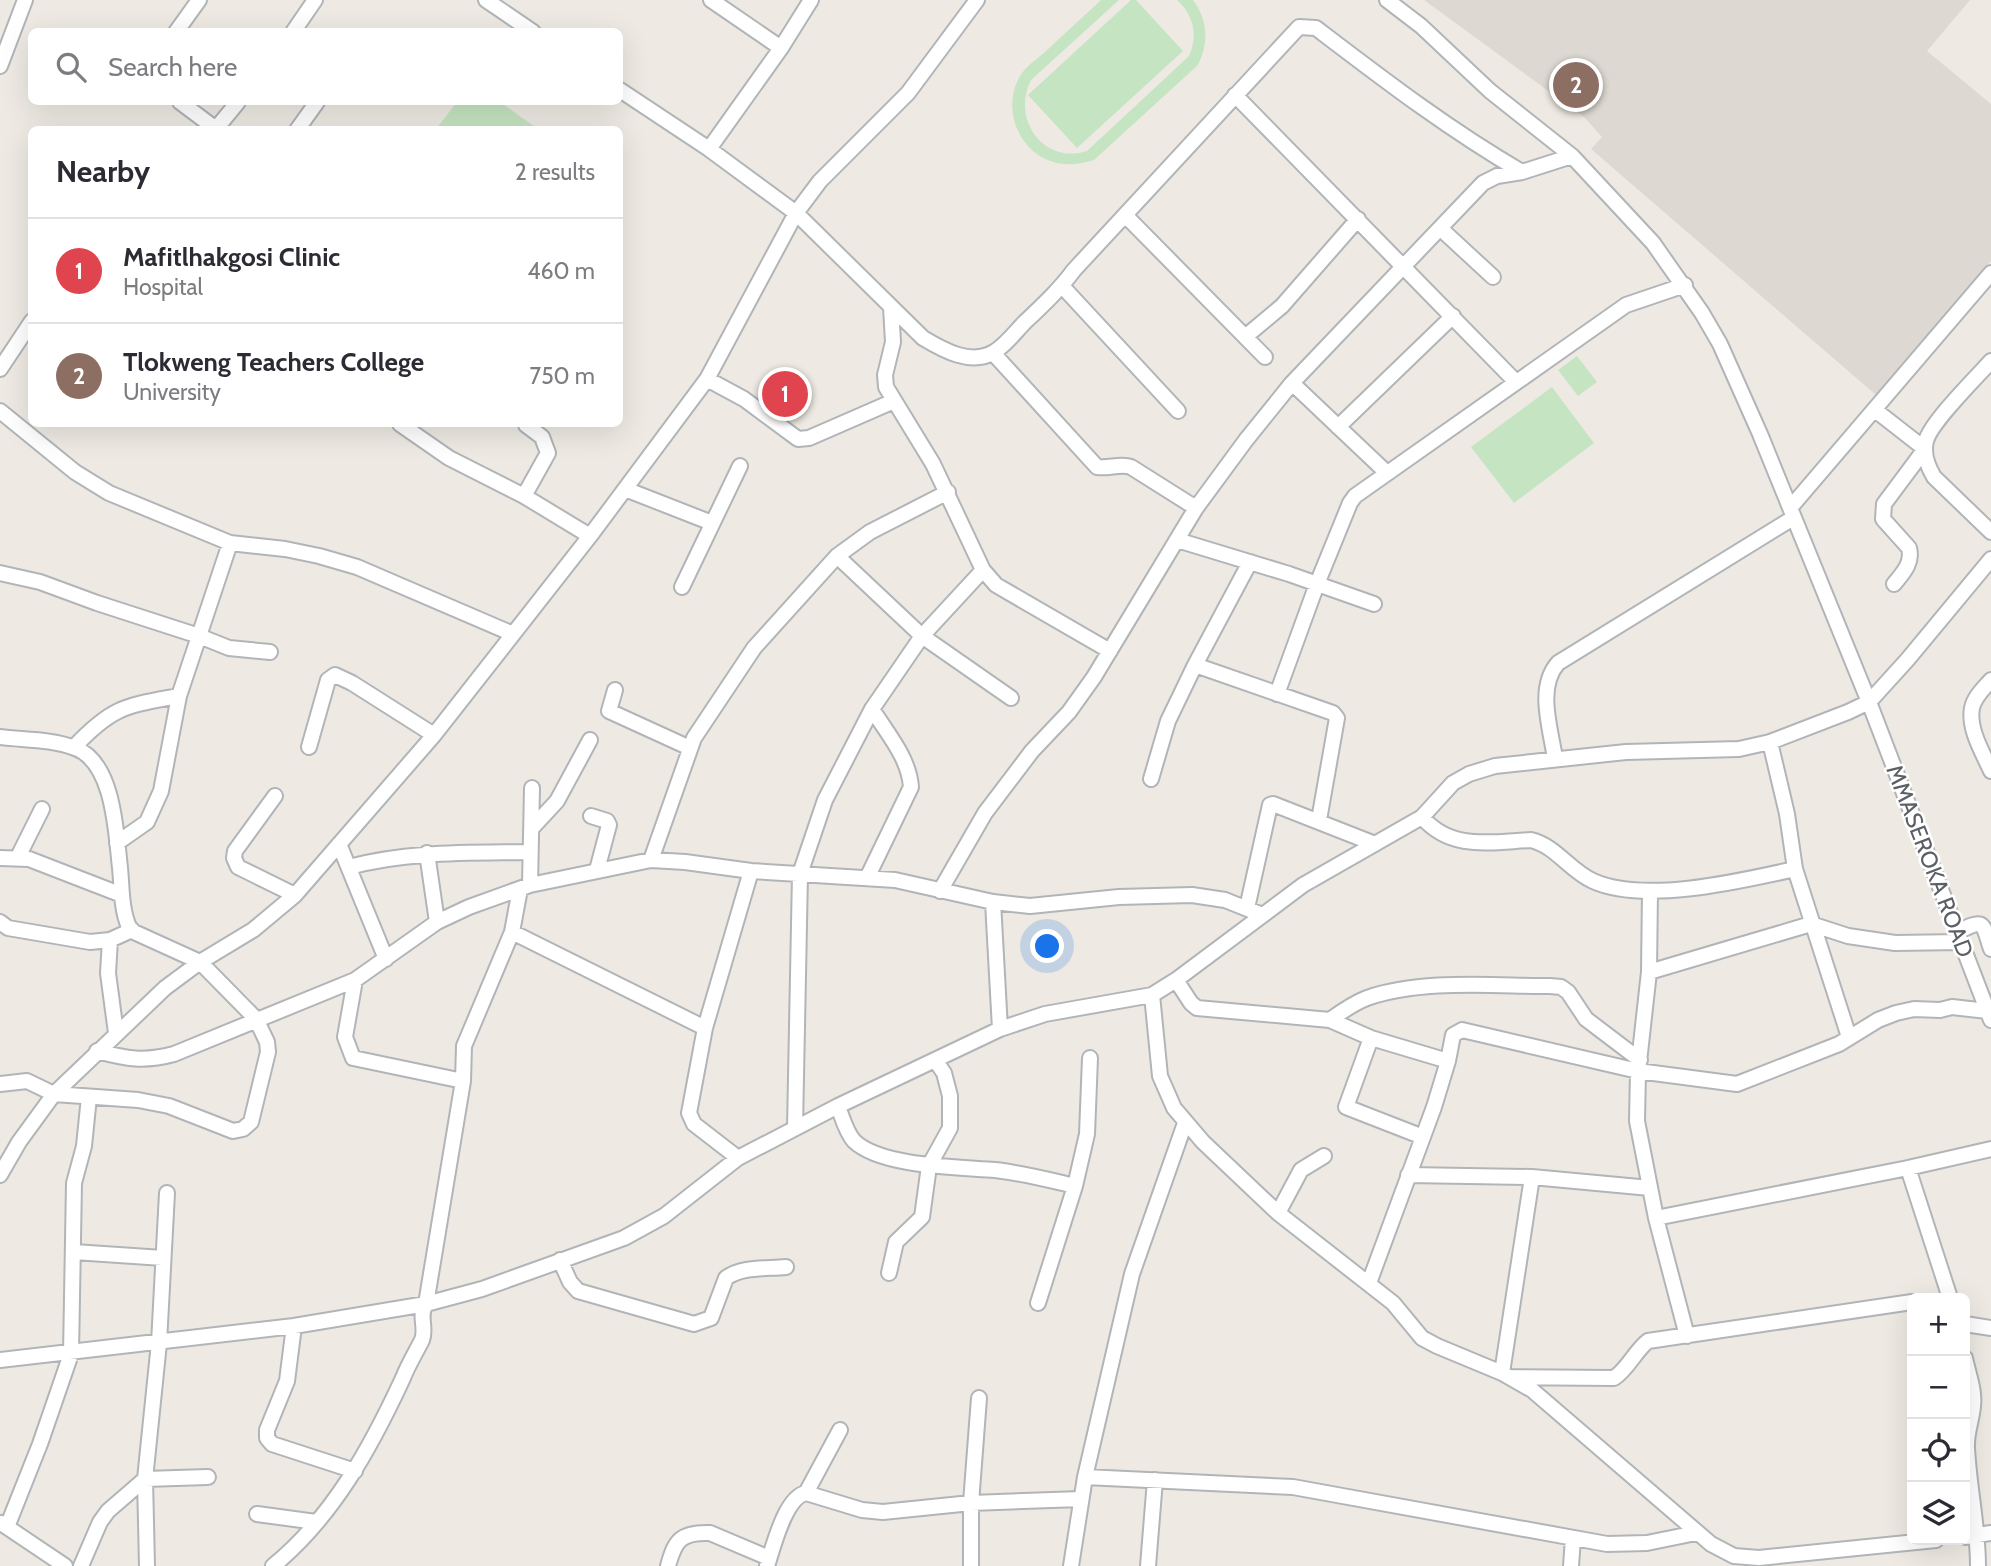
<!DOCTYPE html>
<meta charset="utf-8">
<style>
body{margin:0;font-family:Cabin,sans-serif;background:#f7f7f7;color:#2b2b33}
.controls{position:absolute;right:21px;bottom:21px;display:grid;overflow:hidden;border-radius:10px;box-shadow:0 7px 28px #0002}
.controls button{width:63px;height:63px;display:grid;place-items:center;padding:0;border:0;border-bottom:2px solid #e1e1e2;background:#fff;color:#2b2b33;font:35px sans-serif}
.you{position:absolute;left:1048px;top:947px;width:24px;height:24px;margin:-18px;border:5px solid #fff;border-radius:50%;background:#1a73e8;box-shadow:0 0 0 10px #1a73e833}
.badge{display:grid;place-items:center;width:46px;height:46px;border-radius:50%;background:#2563eb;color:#fff;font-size:23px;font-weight:700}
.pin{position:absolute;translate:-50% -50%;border:4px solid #fff;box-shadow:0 2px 7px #0006}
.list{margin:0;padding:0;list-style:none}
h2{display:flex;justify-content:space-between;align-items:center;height:91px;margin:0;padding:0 28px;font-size:30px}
h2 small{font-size:23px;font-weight:400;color:#7c7c81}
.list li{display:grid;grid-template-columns:46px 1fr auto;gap:21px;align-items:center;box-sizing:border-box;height:105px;padding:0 28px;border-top:2px solid #e1e1e2}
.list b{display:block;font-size:26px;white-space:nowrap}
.list p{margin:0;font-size:23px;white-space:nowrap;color:#7c7c81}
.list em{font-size:23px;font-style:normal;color:#7c7c81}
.icon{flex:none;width:38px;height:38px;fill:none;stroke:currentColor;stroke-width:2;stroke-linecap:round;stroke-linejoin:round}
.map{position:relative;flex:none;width:1991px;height:1566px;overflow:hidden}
.search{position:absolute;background:#fff;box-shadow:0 7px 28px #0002;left:28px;top:28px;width:595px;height:77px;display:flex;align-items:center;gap:18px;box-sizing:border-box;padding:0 24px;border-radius:10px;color:#7c7c81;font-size:26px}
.panel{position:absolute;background:#fff;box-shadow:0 7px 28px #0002;left:28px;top:126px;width:595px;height:301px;border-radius:10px}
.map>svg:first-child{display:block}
.education{fill:#ddd9d2}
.green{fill:#c5e4c1}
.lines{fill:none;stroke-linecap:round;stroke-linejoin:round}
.minor-casing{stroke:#b1b5b8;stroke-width:18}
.minor{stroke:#fff;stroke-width:14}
.labels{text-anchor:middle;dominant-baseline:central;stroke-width:5;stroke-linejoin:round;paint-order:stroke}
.street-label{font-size:23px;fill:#5c6064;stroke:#fff}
</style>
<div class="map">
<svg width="1991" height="1566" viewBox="0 0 1991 1566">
<rect width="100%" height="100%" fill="#eeeae3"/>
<path class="education" d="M1424 0H1970L1927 51 1991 104V261L1876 395 1591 149 1602 137 1584 117Z"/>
<path class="green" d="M1101 0H1119L1031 80C1011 118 1043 165 1087 151L1189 56C1198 36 1194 15 1177 0H1193C1208 20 1209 43 1198 65L1094 160C1072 167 1051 166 1033 151 1011 132 1005 97 1022 73 1028 65 1038 58 1046 51 1064 34 1083 17 1101 0Z
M1131 0H1136L1183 51 1077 148 1028 95Z
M457 102H500L538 129H436Z
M1577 356 1597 382 1578 396 1558 370Z
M1552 387 1594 443 1514 503 1471 447Z"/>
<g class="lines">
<g class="minor-casing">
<path id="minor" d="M486 0 533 32
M711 0 781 48
M1387 0 1421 26 1490 91 1572 156 1653 243 1702 313 1720 344 1760 434 1869 702 1991 1020
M176 32 199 0
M293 32 315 0
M0 66 25 0
M620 90 709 149 796 213 923 338C943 350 971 366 994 352 1006 345 1016 331 1025 322 1043 305 1060 289 1074 270L1299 27 1316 28C1383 79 1448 129 1522 172
M1235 95 1516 382
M180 102 216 129
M215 130 238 102
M297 130 317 102
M709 149 781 48 811 0
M1125 215 1265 357
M1441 229 1493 277
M1062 286 1178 411
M891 307 893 342 885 375 886 387 933 464 983 570 996 585 1110 651
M1245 337 1282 306 1358 219
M993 353 1097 467C1109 469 1120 463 1131 467L1196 508
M1991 361C1976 378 1931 422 1926 441 1923 453 1928 467 1934 477L1991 532
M0 369 32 321
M707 379 744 399 798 439 809 438 894 401
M1292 383 1387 473
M1875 410 1925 449 1884 504 1883 519 1909 548C1913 563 1903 573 1894 584
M0 411 75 472 109 493 230 543 285 549 319 556 357 567 513 634
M400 424 449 458 524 496 590 536
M1338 427 1453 316
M625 489 712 523
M524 496 548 453 542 437 526 425
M1790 508 1991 273
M1177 540 1289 574 1374 604
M837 556 922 636 1011 698
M0 573 40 582 97 603 199 636 229 648 270 652
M682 587 740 466
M1195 665 1333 713 1337 718 1319 820
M1991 680C1984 688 1974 697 1972 708 1968 729 1983 753 1991 771
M615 690 609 711 690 748
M1277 694 1317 584 1350 503 1355 496 1626 305 1685 285
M0 737C24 740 52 739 75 748 114 762 116 833 120 868 122 887 121 909 129 927L134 932 200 962 256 1019 267 1042 268 1052 251 1122 243 1129 233 1131 169 1106 138 1100 54 1094 27 1081 0 1084
M1770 742 1787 814 1795 869 1849 1037
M74 747C113 706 125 706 179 696
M309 747 328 680 335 675 352 683 434 735
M1555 759C1551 729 1536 688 1558 663L1793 518
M1151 779 1168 721 1195 665 1250 562
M275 796 235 851 234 858 238 867 295 895
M591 816 607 821 609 825 597 870
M1422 817C1451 851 1490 842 1531 840 1556 846 1570 871 1593 881 1644 904 1741 881 1795 869
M532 828 557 801 590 740
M117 843 147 822 161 791 179 696 230 543
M339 844 386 959
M427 853 437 922
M18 857 42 809
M0 858 29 859 122 895
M651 860 694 738 754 648 837 556 870 532 948 492
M349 867C408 851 469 853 530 852
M868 876 911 787C909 758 887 733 872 709
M530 885 532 788
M940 891 985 813 1032 751 1069 712 1094 677 1196 508 1246 440 1292 383 1483 183 1497 176 1522 172 1572 156
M1650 891 1649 972 1638 1071 1637 1121 1656 1218 1687 1336
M993 902 1000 1029
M1247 908 1270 805 1273 804 1375 844
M0 922 8 928 90 942 110 940 132 930
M512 932 705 1028
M1958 932C1985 918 1982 922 1991 949
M110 940 108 973 116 1033
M1649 972 1811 924 1848 936 1895 943 1961 942
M355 980 345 1037 353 1058 463 1081
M1176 980 1191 1003 1197 1008 1330 1020 1371 1038 1448 1061 1434 1107 1369 1283
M1152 995 1160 1076 1174 1108 1203 1142 1278 1213 1393 1303 1422 1338 1437 1346 1502 1373 1532 1390 1711 1544 1734 1556 1759 1558 1936 1540
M1330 1020C1341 1012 1354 1003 1367 998 1422 979 1492 986 1550 986L1561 987 1568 992 1586 1019 1640 1060
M1371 1038 1346 1107 1423 1137
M97 1051C127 1059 144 1062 174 1054L355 980 437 922 469 907 530 885 651 860 685 862 751 871 895 880 993 902 1030 906 1119 897 1192 895 1225 900 1260 914
M1448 1061 1453 1035 1462 1030 1638 1071 1737 1084 1839 1044 1878 1020 1896 1013 1914 1009 1940 1010 1952 1007 1987 1011
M838 1106C842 1117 846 1132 854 1141 881 1167 959 1167 995 1170 1022 1173 1049 1180 1075 1186
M795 1128 800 874 825 800 872 709 922 636 983 570
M738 1158 694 1124 689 1113 705 1028 751 871
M1908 1168 1950 1298
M0 1175 19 1142 54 1094 165 988 200 962 253 930 295 895 434 735 590 536 707 379 796 213 820 181 908 93 977 0
M1408 1175 1532 1177 1650 1188
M1278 1213 1301 1170 1324 1156
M1656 1218 1908 1168 1991 1149
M74 1252 163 1258
M560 1260 570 1282 578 1291 694 1324 711 1318 726 1278C742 1266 766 1269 786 1267
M889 1273 896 1242 922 1217 929 1166 950 1128V1096L944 1073 935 1060
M1038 1303 1075 1186 1087 1134 1090 1058
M1965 1324 1991 1328
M294 1326 287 1381 267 1430V1438L272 1444 355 1471
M1965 1358C1968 1373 1975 1390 1973 1406 1972 1420 1966 1433 1967 1448 1969 1488 1978 1526 1978 1566
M0 1360 294 1326 426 1304 482 1289 624 1238 664 1216 738 1158 838 1106 1000 1029 1045 1014 1152 995 1176 980 1303 885 1422 817 1453 783 1469 774 1495 766 1626 752 1739 749 1770 742 1848 712 1869 702 1908 659 1991 559
M1502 1373 1532 1177
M1510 1377 1614 1378C1628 1369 1635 1351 1648 1341L1912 1302
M1085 1477 1293 1487 1607 1544 1647 1543 1696 1533
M806 1493 862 1510 883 1512 971 1503 1081 1499
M257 1514 316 1522
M1 1523 65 1566
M7 1527 40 1444 71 1354 74 1183 84 1146 89 1097
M1965 1537 1991 1533
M81 1566 100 1522 108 1511 145 1479 208 1477
M147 1566 145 1479 159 1343 167 1193
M273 1566C333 1517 371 1447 403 1378 408 1365 416 1352 422 1340 427 1328 418 1316 426 1304L463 1081 464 1046 512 932 520 889
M668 1566C675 1540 681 1532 710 1533L769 1558
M767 1566C773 1548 785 1497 806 1493L840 1430
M971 1566V1503L979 1398
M1071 1566 1085 1477 1132 1274 1185 1123
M1148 1566 1155 1480
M1571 1566 1573 1538"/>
</g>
<use href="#minor" class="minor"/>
</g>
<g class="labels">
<g class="street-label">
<text transform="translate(1930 861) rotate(69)">MMASEROKA ROAD</text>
</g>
</g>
</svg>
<div class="controls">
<button>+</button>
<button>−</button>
<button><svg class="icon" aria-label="locate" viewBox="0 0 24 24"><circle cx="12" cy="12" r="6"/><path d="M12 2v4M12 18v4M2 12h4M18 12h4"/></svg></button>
<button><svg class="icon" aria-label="layers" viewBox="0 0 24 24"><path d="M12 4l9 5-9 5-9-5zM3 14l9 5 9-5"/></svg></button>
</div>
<div class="you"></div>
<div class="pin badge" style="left:785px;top:394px;background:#e0444e">1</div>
<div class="pin badge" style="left:1576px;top:85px;background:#8d6e63">2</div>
<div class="search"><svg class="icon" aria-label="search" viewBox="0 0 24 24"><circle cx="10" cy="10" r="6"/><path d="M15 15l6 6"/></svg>Search here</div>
<section class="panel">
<h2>Nearby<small>2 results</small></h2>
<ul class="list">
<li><span class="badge" style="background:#e0444e">1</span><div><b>Mafitlhakgosi Clinic</b><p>Hospital</p></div><em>460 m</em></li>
<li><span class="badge" style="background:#8d6e63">2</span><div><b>Tlokweng Teachers College</b><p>University</p></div><em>750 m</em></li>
</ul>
</section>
</div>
